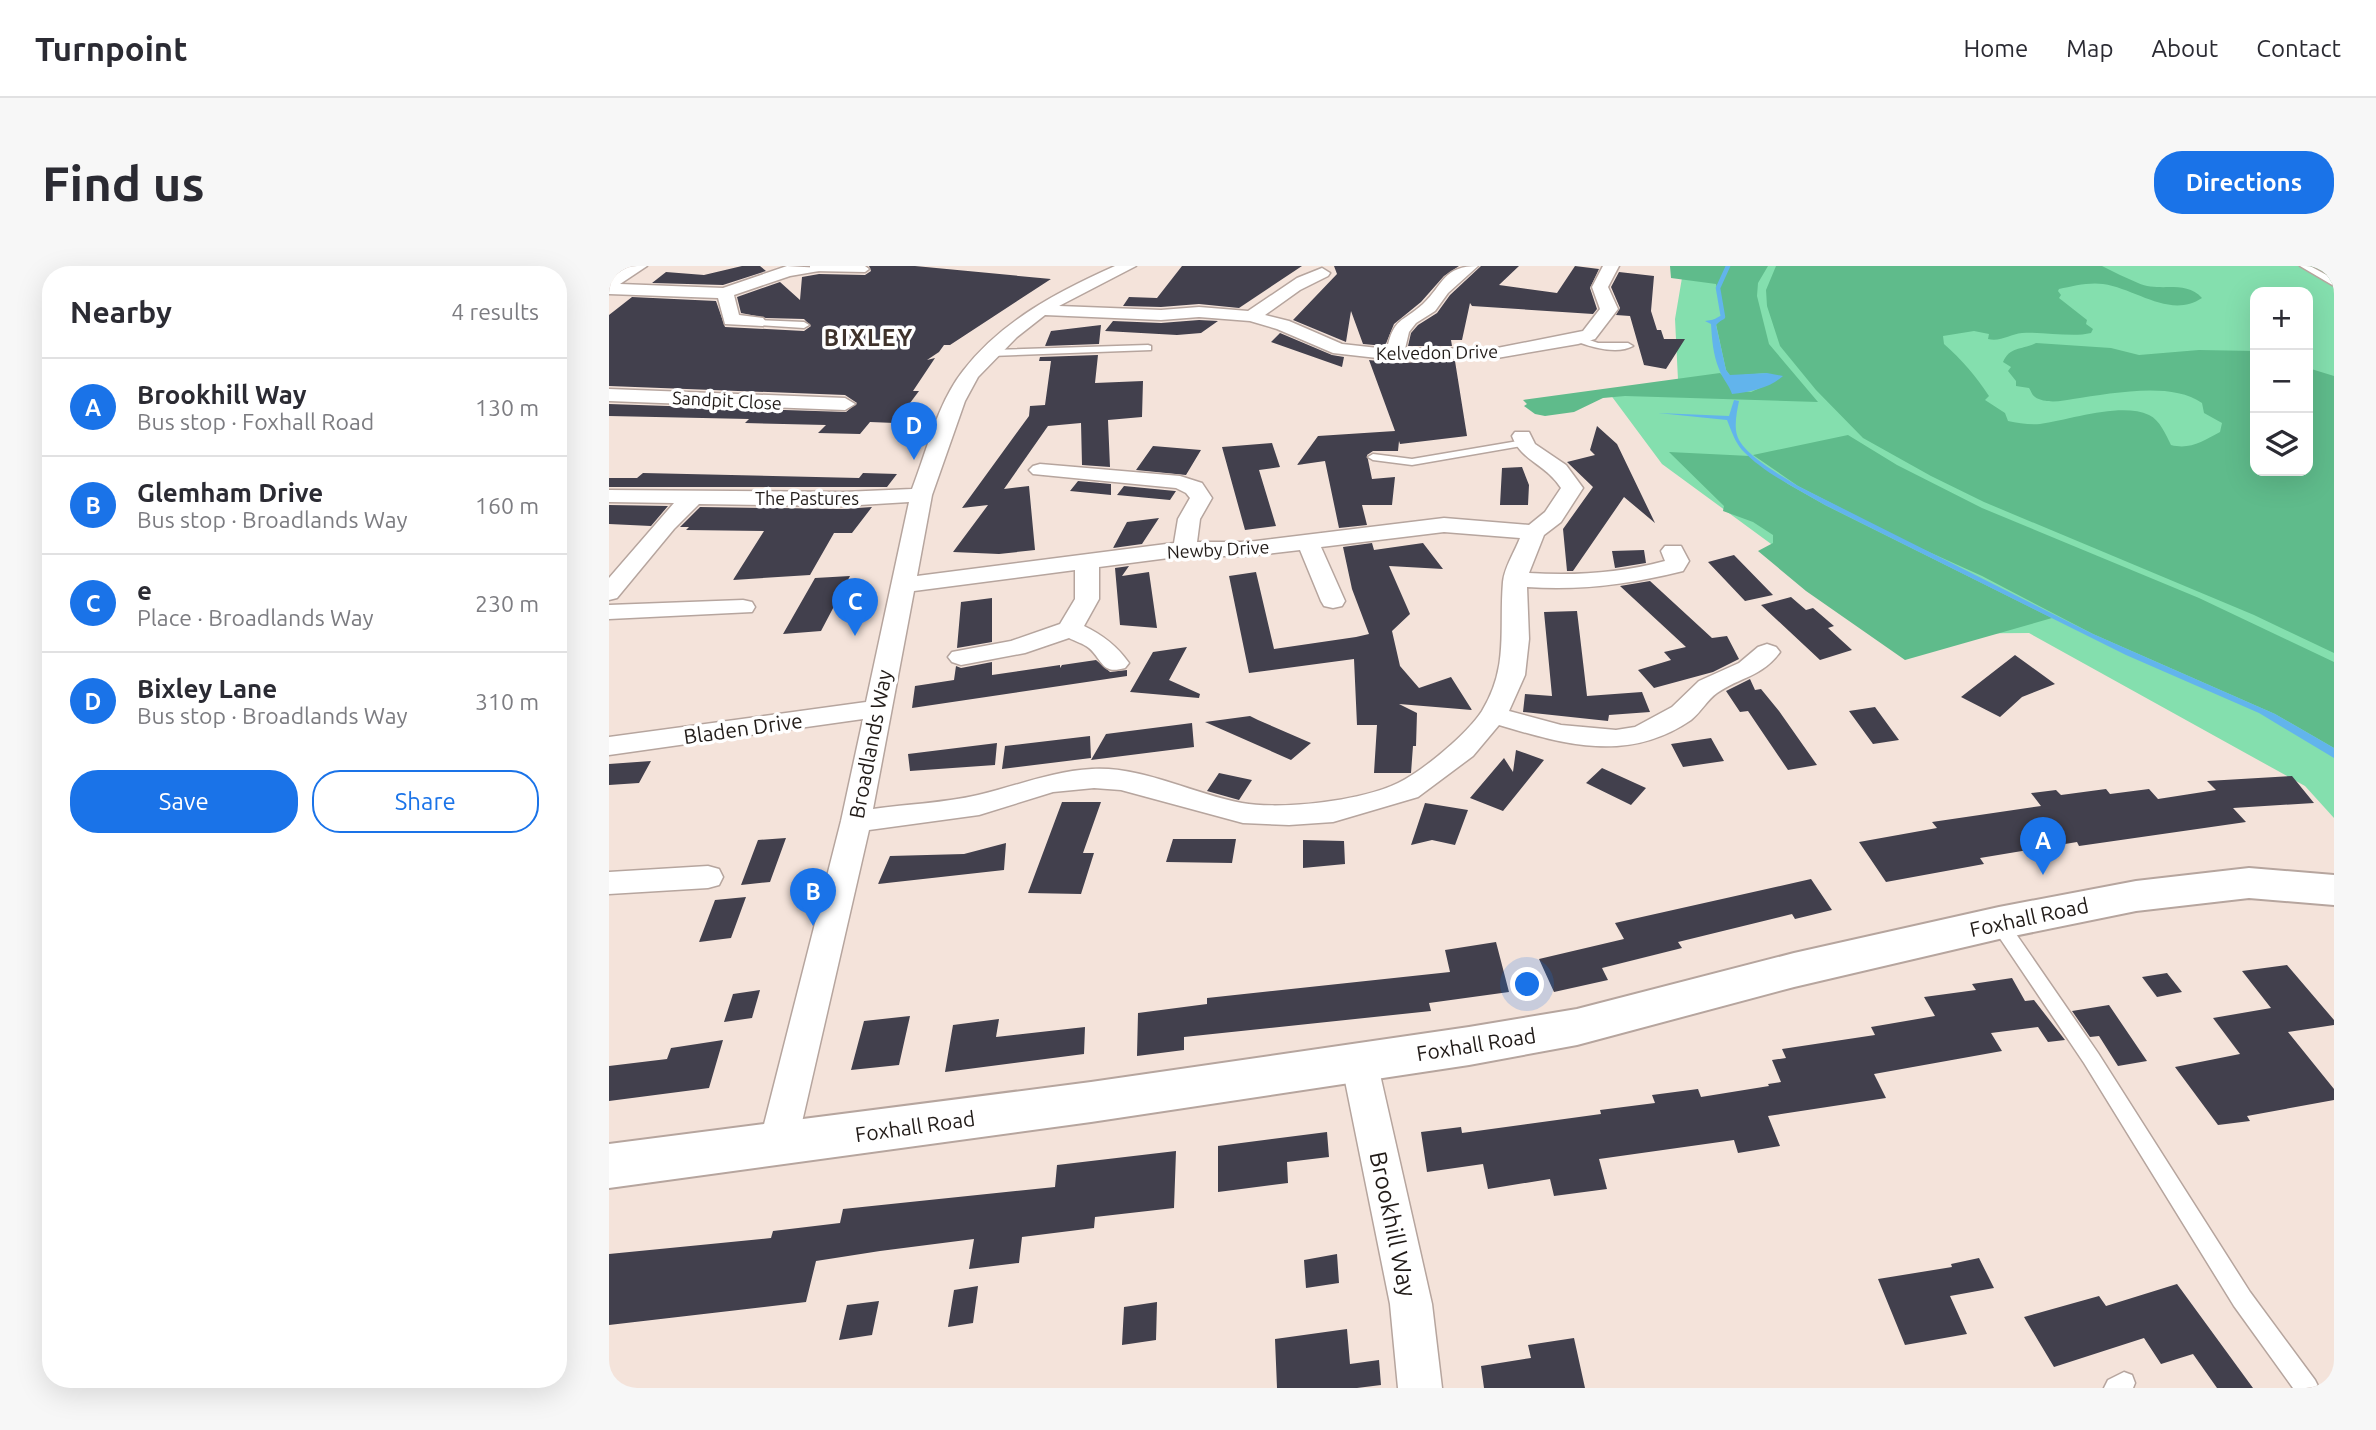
<!DOCTYPE html>
<meta charset="utf-8">
<style>
body{margin:0;font-family:Ubuntu,sans-serif;background:#f7f7f7;color:#2b2b33}
.controls{position:absolute;right:21px;top:21px;display:grid;overflow:hidden;border-radius:14px;box-shadow:0 7px 28px #0002}
.controls button{width:63px;height:63px;display:grid;place-items:center;padding:0;border:0;border-bottom:2px solid #e1e1e2;background:#fff;color:#2b2b33;font:35px sans-serif}
.you{position:absolute;left:919px;top:719px;width:24px;height:24px;margin:-18px;border:5px solid #fff;border-radius:50%;background:#1a73e8;box-shadow:0 0 0 10px #1a73e833}
.badge{display:grid;place-items:center;width:46px;height:46px;border-radius:50%;background:#1a73e8;color:#fff;font-size:23px;font-weight:700}
.pin{position:absolute;translate:-50% -58px;filter:drop-shadow(0 2px 4px #0008)}
.pin::after{content:'';position:absolute;top:37px;width:24px;height:21px;background:inherit;clip-path:polygon(0 0,100% 0,50% 100%)}
.list{margin:0;padding:0;list-style:none}
h2{display:flex;justify-content:space-between;align-items:center;height:91px;margin:0;padding:0 28px;font-size:30px}
h2 small{font-size:23px;font-weight:400;color:#7c7c81}
.list li{display:grid;grid-template-columns:46px 1fr auto;gap:21px;align-items:center;box-sizing:border-box;height:98px;padding:0 28px;border-top:2px solid #e1e1e2}
.list b{display:block;font-size:26px;white-space:nowrap}
.list p{margin:0;font-size:23px;white-space:nowrap;color:#7c7c81}
.list em{font-size:23px;font-style:normal;color:#7c7c81}
.actions{display:flex;gap:14px;padding:21px 28px}
.actions a{flex:1;padding:16px 0;border:2px solid #1a73e8;border-radius:28px;text-align:center;font-size:24px;color:#1a73e8}
.actions .main{background:#1a73e8;color:#fff}
.icon{flex:none;width:38px;height:38px;fill:none;stroke:currentColor;stroke-width:2;stroke-linecap:round;stroke-linejoin:round}
.map{position:relative;flex:none;width:1725px;height:1122px;overflow:hidden;border-radius:28px}
header{display:flex;align-items:center;gap:42px;box-sizing:border-box;height:98px;padding:0 35px;background:#fff;border-bottom:2px solid #e1e1e2}
header strong{font-size:33px}
nav{display:flex;gap:38px;margin-inline-start:auto;font-size:24px}
.intro{display:flex;align-items:center;justify-content:space-between;box-sizing:border-box;height:168px;padding:0 42px}
h1{margin:0;font-size:49px}
.button{padding:18px 32px;border-radius:28px;background:#1a73e8;color:#fff;font-size:24px;font-weight:700}
main{display:flex;gap:42px;padding:0 42px}
aside{flex:1;background:#fff;border-radius:28px;box-shadow:0 7px 28px #0002}
.map>svg:first-child{display:block}
.green{fill:#84dfae;fill-rule:evenodd}
.forest{fill:#5fbb8b}
.water{fill:#62b4ec}
.lines{fill:none;stroke-linecap:round;stroke-linejoin:round}
.stream{stroke:#62b4ec;stroke-width:4.5}
.building{fill:#42404d}
.lane-casing{stroke:#b6a59e;stroke-width:3}
.street-casing{stroke:#b6a59e;stroke-width:3}
.secondary-casing{stroke:#b6a59e;stroke-width:4}
.lane{fill:#fff;fill-rule:evenodd}
.street{fill:#fff;fill-rule:evenodd}
.secondary{fill:#fff;fill-rule:evenodd}
.labels{text-anchor:middle;dominant-baseline:central;stroke-width:7;stroke-linejoin:round;paint-order:stroke}
.far-street-label{font-size:18px;fill:#211b18;stroke:#fff}
.street-label{font-size:21px;fill:#211b18;stroke:#fff}
.far-district-label{font-size:23px;font-weight:bold;letter-spacing:2px;fill:#3f322b;stroke:#fff}
.near-street-label{font-size:24px;fill:#211b18;stroke:#fff}
</style>
<header>
<strong>Turnpoint</strong>
<nav><a>Home</a><a>Map</a><a>About</a><a>Contact</a></nav>
</header>
<div class="intro"><h1>Find us</h1><a class="button">Directions</a></div>
<main>
<aside>
<h2>Nearby<small>4 results</small></h2>
<ul class="list">
<li><span class="badge">A</span><div><b>Brookhill Way</b><p>Bus stop · Foxhall Road</p></div><em>130 m</em></li>
<li><span class="badge">B</span><div><b>Glemham Drive</b><p>Bus stop · Broadlands Way</p></div><em>160 m</em></li>
<li><span class="badge">C</span><div><b>e</b><p>Place · Broadlands Way</p></div><em>230 m</em></li>
<li><span class="badge">D</span><div><b>Bixley Lane</b><p>Bus stop · Broadlands Way</p></div><em>310 m</em></li>
</ul>
<div class="actions"><a class="main">Save</a><a>Share</a></div>
</aside>
<div class="map">
<svg width="1725" height="1122" viewBox="0 0 1725 1122">
<rect width="100%" height="100%" fill="#f4e3da"/>
<path class="green" d="M1075 0H1725V552L1696 520 1420 367 1285 368 1053 198 998 124 1069 114 1066 53ZM1646 26H1699V205H1646Z"/>
<path class="forest" d="M1061 0H1159L1149 17 1148 30 1160 78 1209 136 1016 130 994 132 965 146 936 150 926 148 915 140 918 138 914 134 1111 107 1119 115 1122 124 1142 126 1153 121 1158 107 1121 110 1117 104 1107 58 1114 51 1107 18 1062 12Z
M1167 0H1493C1505 6 1517 12 1529 17 1550 27 1576 13 1593 32 1561 53 1528 23 1494 18 1480 16 1464 20 1450 23L1449 25 1452 29 1450 32 1478 54 1477 58 1484 63 1482 67C1462 72 1435 65 1413 67 1401 68 1392 76 1379 73L1380 68 1365 65 1334 70 1335 78C1353 94 1367 110 1380 130L1376 134 1396 147 1399 155C1409 157 1420 159 1431 158 1461 154 1512 136 1540 149 1551 154 1557 169 1562 179 1581 184 1594 175 1611 166L1613 157 1595 147 1593 137C1561 115 1502 128 1464 133 1454 135 1436 138 1426 131 1423 129 1422 125 1420 122L1407 120V115L1399 105 1402 101 1394 96C1401 80 1413 84 1427 77L1502 82 1530 89 1590 84 1646 85V205H1699V102L1725 110V387L1645 349 1375 236 1322 210 1254 172 1207 124 1171 80 1158 40 1157 24Z
M1239 169 1288 199 1373 242 1590 332 1725 396V482L1666 448 1484 368 1373 310 1298 276 1189 220 1144 189Z
M1060 186 1141 190 1179 218 1216 239 1443 352 1296 394 1197 325 1149 285 1164 277V269L1144 256 1114 245 1115 240Z"/>
<path class="water" d="M1114 52 1107 59 1117 104 1121 109 1158 107 1174 110C1161 122 1141 126 1123 128 1120 119 1113 112 1110 103 1104 88 1103 74 1102 58L1096 55Z
M1125 134 1130 135C1128 145 1125 159 1128 169 1133 188 1173 210 1189 220L1484 368 1666 448 1725 482V492L1650 447 1517 389 1216 239C1188 223 1155 207 1133 184 1126 176 1122 164 1118 154L1049 147 1120 150Z"/>
<g class="lines">
<path class="stream" d="M1105 56 1114 51 1109 22 1119 0"/>
</g>
<path class="building" d="M133 0H151L157 5 114 19 43 17 57 6 95 9Z
M260 0H306L442 13 341 79H335L330 86 318 94 326 92 304 125H310L286 157 261 156 251 168 209 167 217 159 136 157 140 153 0 150V138L237 146 248 137 236 129 0 120V49L23 31 107 35 116 61 195 65 202 60 195 53 157 52 132 47 128 31 171 16 191 34 193 11 210 8 256 9 262 5Z
M573 0H693L630 42 590 38 552 41 514 40 520 31 548 32Z
M725 0H850L835 10 812 36 785 58 776 80 754 78 742 45 737 76 684 54 728 8Z
M872 0H910L890 19 948 27 966 0 990 3 981 22 988 43 984 48 863 40 861 37 853 74H842L843 80H799L802 67 809 59 828 47 841 29Z
M1010 6 1045 10 1042 45 1048 64H1052L1055 73H1076L1057 103 1035 99 1021 50 1007 49 1011 42 1002 21Z
M590 54 609 55 592 67 568 69 496 65 504 55 552 57Z
M492 59 490 78 436 80 442 65Z
M671 67 723 89 735 91 733 101 662 76Z
M489 89 486 117 534 115 533 151 499 154 501 201 473 199 472 157 439 160 395 223 420 220 426 284 390 288 344 286 379 239 353 242 420 150 421 140 436 139 442 95H430L431 91Z
M760 94 786 97 846 95 858 170 791 178 790 175 789 185H764L758 189 763 213 786 211 783 239H753L758 259 730 262 716 195 688 199 709 170 786 165Z
M988 160 1008 178 1046 257 1015 231 964 305H958L954 263 984 221 958 196 986 189 981 184Z
M663 177 671 201 650 204 667 260 636 264 613 181Z
M544 180 592 184 577 209 527 204Z
M913 201 920 219 919 239H891L893 202Z
M34 207 250 212 254 207 288 208 278 221H0V212H28Z
M469 215 502 218V229L461 225Z
M515 220 566 225H567L561 234 508 229Z
M0 239 59 240 42 260 0 258Z
M91 241 234 243 263 241 243 267H225L201 309 124 314 155 265 77 264 80 261H71Z
M550 252 533 278 504 282 518 256Z
M763 277 765 284 814 277 834 303 780 300 801 348 783 365 791 400 810 422 842 411 863 444 790 438 808 447 807 480H804L802 507H765L768 459H748L745 393 640 407 620 310 647 306 665 383 747 371 760 368 743 323 734 281Z
M1035 284 1037 297 1006 302 1003 285Z
M1125 289 1164 329 1136 335 1099 296Z
M520 300 513 310 540 306 548 362 511 359 506 302Z
M241 310 212 365 174 368 206 312Z
M1041 315 1103 372 1118 370 1130 393 1104 406 1045 422 1029 404 1062 394 1055 386 1077 381 1011 320Z
M1182 331 1197 344 1204 342 1225 360 1219 362 1243 384 1211 394 1152 339Z
M383 332V376L348 382 352 336Z
M968 345 978 430 1033 426 1041 446 1000 449 999 455 914 446 916 428 943 430 935 346Z
M578 381 560 414 591 428 590 432 521 426 544 386Z
M1406 389 1446 418 1413 431 1391 451 1352 431Z
M487 394 501 406 518 404V410L303 442 306 420 345 414 347 400 352 402 383 396V409L451 399V402L453 399Z
M1141 413 1146 424 1152 423 1170 445 1208 499 1179 504 1139 445 1131 446 1117 425Z
M1266 441 1290 474 1264 478 1240 445Z
M641 450 649 454 702 477 682 494 596 456Z
M583 457 585 481 482 494 497 468Z
M481 470 482 492 393 503 396 480Z
M1102 472 1115 495 1074 501 1062 478Z
M388 477 386 499 301 505 299 488Z
M907 484 935 494 894 545 861 532 895 492 904 506Z
M42 495 30 517 0 519V498Z
M993 502 1037 522 1022 539 977 517Z
M610 507 643 514 630 534 598 525Z
M1683 510 1705 537 1624 542 1637 556 1470 580 1468 576 1371 592 1375 598 1277 616 1250 576 1328 562 1323 556 1432 540 1422 527 1447 524 1452 529 1497 523 1501 528 1540 523 1549 533 1607 524 1598 515Z
M453 536H492L474 587H485L472 628 419 627Z
M816 537 859 544 846 579 823 574 802 579Z
M177 572 161 616 132 619 149 574Z
M564 573H627L623 597 557 596Z
M694 574 735 575 736 598 694 602Z
M397 577 395 604 269 618 281 590 355 588Z
M1202 613 1223 644 1186 653 1183 648 1069 676 1073 682 993 702 999 714 945 726 930 693 1015 673 1006 657Z
M137 631 122 672 90 676 106 634Z
M887 676 900 726 820 737 822 745 575 771V784L528 790 529 747 598 738V732L841 706 836 684Z
M1678 699 1725 754V759L1679 766 1725 823V834L1638 850 1641 855 1609 859 1566 801 1631 788 1604 752 1662 742 1633 705Z
M1558 707 1573 726 1548 731 1533 711Z
M1403 712 1416 735 1425 734 1456 774 1439 776 1429 761 1382 767 1393 785 1265 808 1277 832 1159 850 1171 880 1129 887 1125 874 990 893 998 923 945 930 941 913 879 923 874 898 818 906 812 866 852 861 853 867 992 848 991 844 1046 837 1043 829 1089 823 1092 831 1160 820 1159 818 1172 816 1163 794 1177 792 1173 783 1266 769 1262 761 1326 750 1315 731 1367 724 1363 718Z
M151 724 143 752 115 756 124 728Z
M1500 739 1538 795 1509 800 1490 770 1481 771 1463 745Z
M301 750 290 799 242 804 255 755Z
M390 753 387 771 476 761 475 788 336 806 344 759Z
M114 774 100 822 0 835V800L58 793 62 782Z
M718 866 720 891 678 896 679 917 609 926V880Z
M567 885 565 942 486 951 485 962 413 971 410 997 360 1003 365 973 271 985 207 995 197 1036 0 1059V988L162 972 164 965 231 957 234 943 446 921 448 899Z
M728 988 730 1017 697 1022 695 994Z
M1370 992 1385 1022 1341 1030 1358 1068 1296 1079 1269 1013 1343 1001 1342 998Z
M1568 1018 1644 1122H1608L1584 1088 1552 1098 1535 1072 1445 1101 1415 1051 1490 1030 1497 1040Z
M369 1020 364 1057 339 1061 345 1024Z
M270 1035 263 1069 230 1074 238 1039Z
M548 1036 547 1074 513 1079 515 1041Z
M738 1063 741 1098 770 1094 772 1119 748 1122H668L666 1073Z
M965 1072 976 1122H875L872 1100 922 1092 919 1079Z"/>
<g class="lines">
<g class="lane-casing">
<path id="lane" d="M201 0H256L260 3 256 6 204 5 201 4Z
M1691 0H1701L1725 13V20Z
M145 54 195 56 200 59 195 62 148 59 143 56Z
M969 70 989 77H1019L1024 80C1008 89 982 81 966 75L964 73Z
M539 79 542 80V84L382 90 377 87 382 84Z
M915 174 920 177 919 179 803 199 764 194 759 191 764 188 803 193Z
M1390 651 1396 652 1489 787 1641 1026 1706 1114 1710 1122H1684L1625 1040 1475 797 1384 662 1382 657 1384 652Z
M1515 1106 1523 1109 1526 1117 1524 1122H1495L1499 1114Z"/>
</g>
<g class="street-casing">
<path id="street" d="M19 0H38L11 18 114 22 178 0 212 2 210 5 181 10 125 29 130 49 154 52 157 56 154 60 116 58 109 32 0 28V11Z
M506 0H527L450 40 552 44 590 41 639 45 688 12 713 2 721 7 719 10 691 24 656 49 680 55 733 78 778 83C785 51 793 57 814 38 835 18 834 0 869 0L839 27 826 45 807 57 800 66 796 83 888 82 974 65 991 43 983 21 994 0H1010L999 21 1009 43 986 73 969 78 888 92 786 94 724 87 668 63 641 55 590 51 552 54 436 49 408 71 369 111 356 135 323 229 308 310 565 277 569 253 581 232 577 227 567 222 424 208 420 204 424 200 431 198 571 210 593 217 603 232 591 253 588 276H639L835 252 920 259 936 246 952 222C937 198 912 195 903 170L906 166H920L926 178 957 199 974 222 952 256 935 269 920 307C966 310 1011 307 1056 295L1052 285 1056 280H1072L1080 295 1074 305C1022 318 972 325 918 321L920 373 916 409 900 445 952 459 1007 464 1026 461 1063 441 1090 415 1130 397 1149 381 1158 378 1167 381 1171 386C1153 411 1131 411 1108 427 1098 434 1092 446 1082 454 1019 497 957 479 890 459L864 490 809 531 724 556 680 559 634 557 512 524 485 522 444 526 370 549 260 564 188 878 182 890 169 894 156 890 150 878 232 555 254 453 0 489V471L257 436 300 236 234 240 90 238 65 263 8 332 0 334V312L65 237 0 236V224L234 226 303 223C318 185 328 138 354 105 392 55 450 25 506 0ZM835 266 911 272C906 285 895 302 894 316 890 364 900 401 873 445 858 468 814 505 789 517 752 535 673 544 633 537 584 528 533 500 483 503 443 505 408 520 369 529 335 537 299 538 264 543L305 325 466 304V333L451 358 402 375 343 386 339 391 343 396 352 399 416 387 460 372C466 375 475 378 480 382 494 394 492 409 516 402L520 397C508 380 494 369 475 360L490 333V301L575 290H639L691 284 712 335 715 340 724 342 733 340 736 335 712 281Z
M0 123 236 132 246 138 236 144 0 135Z
M134 334 143 336 146 341 143 346 0 353V339Z
M99 600 110 603 114 611 110 619 99 622 0 628V606Z
M750 780 763 785 768 795 823 1038 833 1122H789L781 1038 732 795 737 785Z"/>
</g>
<g class="secondary-casing">
<path id="secondary" d="M1640 602 1725 609V639L1640 632 1527 645 1390 673 1185 721 968 779 860 799 482 856 0 922V878L482 816 860 761 968 743 1185 687 1390 641 1527 615Z"/>
</g>
<use href="#lane" class="lane"/>
<use href="#street" class="street"/>
<use href="#secondary" class="secondary"/>
</g>
<g class="labels">
<g class="far-street-label">
<text transform="translate(828 86) rotate(-1)">Kelvedon Drive</text>
<text transform="translate(118 134) rotate(3)">Sandpit Close</text>
<text x="198" y="232">The Pastures</text>
<text transform="translate(609 283) rotate(-3)">Newby Drive</text>
</g>
<g class="street-label">
<text transform="translate(134 462) rotate(-8)">Bladen Drive</text>
<text transform="translate(261 478) rotate(-79)">Broadlands Way</text>
<text transform="translate(1420 651) rotate(-12)">Foxhall Road</text>
<text transform="translate(867 778) rotate(-9)">Foxhall Road</text>
<text transform="translate(306 860) rotate(-8)">Foxhall Road</text>
</g>
<g class="far-district-label">
<text x="260" y="71">BIXLEY</text>
</g>
<g class="near-street-label">
<text transform="translate(784 958) rotate(78)">Brookhill Way</text>
</g>
</g>
</svg>
<div class="controls">
<button>+</button>
<button>−</button>
<button><svg class="icon" aria-label="layers" viewBox="0 0 24 24"><path d="M12 4l9 5-9 5-9-5zM3 14l9 5 9-5"/></svg></button>
</div>
<div class="you"></div>
<div class="pin badge" style="left:1434px;top:609px">A</div>
<div class="pin badge" style="left:204px;top:660px">B</div>
<div class="pin badge" style="left:246px;top:370px">C</div>
<div class="pin badge" style="left:305px;top:194px">D</div>
</div>
</main>
